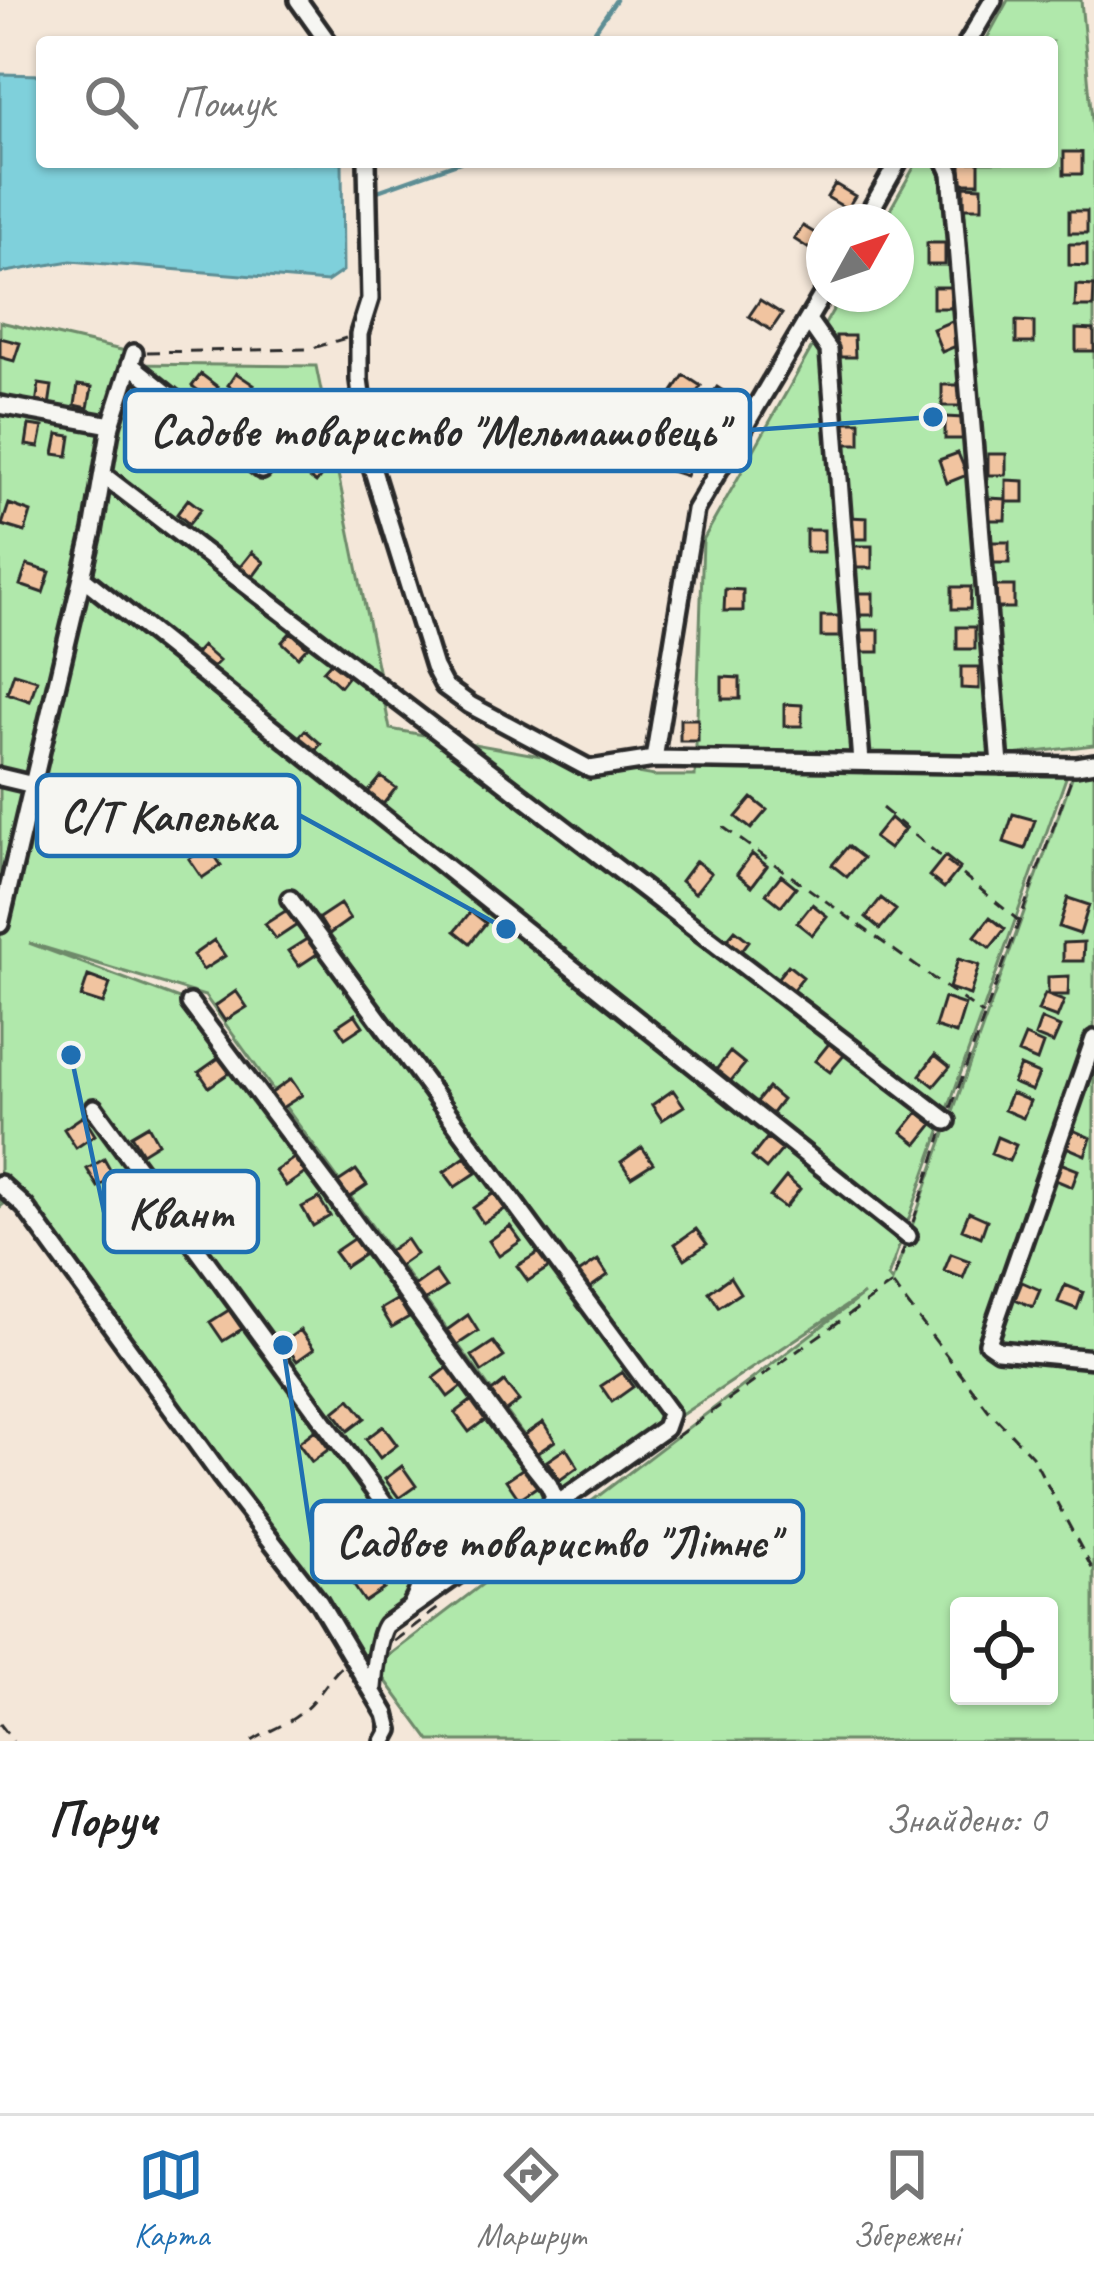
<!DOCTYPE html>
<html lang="uk">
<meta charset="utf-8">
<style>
body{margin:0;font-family:Caveat,sans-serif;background:#f2f2f2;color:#222}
.controls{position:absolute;right:36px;bottom:36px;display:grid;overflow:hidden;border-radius:12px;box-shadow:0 3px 9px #0004}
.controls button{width:108px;height:108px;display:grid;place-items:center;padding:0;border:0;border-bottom:3px solid #e0e0e0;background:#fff;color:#222;font:60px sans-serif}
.compass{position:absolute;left:806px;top:204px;width:108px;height:108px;border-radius:50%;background:#fff;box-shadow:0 3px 9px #0004;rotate:50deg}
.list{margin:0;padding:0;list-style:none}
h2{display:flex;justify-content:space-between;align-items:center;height:156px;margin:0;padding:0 48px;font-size:51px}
h2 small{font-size:39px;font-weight:400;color:#767676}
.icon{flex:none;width:66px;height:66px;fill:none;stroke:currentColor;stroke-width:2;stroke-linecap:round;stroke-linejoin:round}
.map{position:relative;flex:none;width:1094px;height:1741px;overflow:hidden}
.search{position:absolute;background:#fff;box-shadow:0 3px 9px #0004;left:36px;right:36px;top:36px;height:132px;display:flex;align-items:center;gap:30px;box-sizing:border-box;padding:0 42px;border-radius:12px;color:#767676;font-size:45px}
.sheet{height:372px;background:#fff}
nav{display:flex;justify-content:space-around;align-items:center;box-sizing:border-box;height:168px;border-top:3px solid #e0e0e0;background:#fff;font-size:33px;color:#767676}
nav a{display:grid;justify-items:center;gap:6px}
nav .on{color:#1f6fb2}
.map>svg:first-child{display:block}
.green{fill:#b0e8ab;stroke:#6e8a6b;stroke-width:3;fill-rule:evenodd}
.water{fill:#7fd0db;stroke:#5d8e95;stroke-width:3}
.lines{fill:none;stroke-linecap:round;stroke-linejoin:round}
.stream{stroke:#5d8e95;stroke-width:4.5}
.building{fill:#f1c4a0;stroke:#2b2b2b;stroke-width:3}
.minor-casing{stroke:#2b2b2b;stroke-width:24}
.path{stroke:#2b2b2b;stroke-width:3;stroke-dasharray:12 9;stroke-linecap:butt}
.minor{stroke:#f6f6f2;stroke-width:15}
.leader{fill:none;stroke:#1f6fb2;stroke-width:4.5}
.callout-dot{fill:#1f6fb2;stroke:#f6f6f2;stroke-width:4.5}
.callout{fill:#f6f6f2;stroke:#1f6fb2;stroke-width:4.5}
.callout-label{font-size:45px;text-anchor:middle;font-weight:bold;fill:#2b2b2b}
</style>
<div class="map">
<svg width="1094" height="1741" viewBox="0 0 1094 1741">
<rect width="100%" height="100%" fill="#f4e7d9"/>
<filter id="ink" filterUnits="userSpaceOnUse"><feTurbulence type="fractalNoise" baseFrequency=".00833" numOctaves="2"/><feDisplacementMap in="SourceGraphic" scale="24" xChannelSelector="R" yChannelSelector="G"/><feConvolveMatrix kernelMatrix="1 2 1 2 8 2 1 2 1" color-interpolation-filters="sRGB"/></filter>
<g filter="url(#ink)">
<path class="green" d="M1008 0H1081L1094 142V745L864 773 1068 772 888 1277 892 1282 1076 766 1094 764V1741H430L375 1666 864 1294 565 1492 205 996 29 943 190 1003 553 1493 356 1663 13 1197 0 1207V322L134 353 132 364 316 366 390 729 654 776H695L703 540 842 294H896V222H883L917 162H1052V42H985ZM959 1606H1049V1696H959Z"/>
<path class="water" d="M0 74 42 75V162H342L343 271 327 282 71 261 0 273Z"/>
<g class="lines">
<path class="stream" d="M587 42 616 0
M372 193 460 162"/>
</g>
<path class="building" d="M1064 152H1082V174H1064Z
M961 162H979V183H961Z
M835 184 855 196 847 209 827 197Z
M964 186 982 187V208H964Z
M1069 211H1087V233H1069Z
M803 226 823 238 814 252 794 239Z
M927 243H945V265H927Z
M1069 244H1087V266L1069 265Z
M1076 285 1094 286 1093 307H1075Z
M933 287H951V308H933Z
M760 300 782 314 771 330 749 316Z
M952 321 961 344 942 352 933 329Z
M1016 321 1034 322V343H1016Z
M1076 329 1094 330V351H1076Z
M836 336H854L855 357H837Z
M0 338 20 343 14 361 0 357Z
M236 373 254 385 245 397 228 385Z
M201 374 218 387 210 399 192 386Z
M684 375 701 386 689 404 672 393Z
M39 384 52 386 49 406 36 404Z
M78 385 92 387 88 408 75 405Z
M942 385H960V406H942Z
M717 387 734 398 722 416 705 405Z
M945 417 963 418V439H945Z
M842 422H860V444H842Z
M29 425 43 427 39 447 26 445Z
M58 434 71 436 68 456 54 454Z
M667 442 695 453 686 476 656 466Z
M958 453 967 475 947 483 939 460Z
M988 454H1006V475H988Z
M315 458 327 468 316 483 303 473Z
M1006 480 1024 481V502H1006Z
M988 498 1006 499 1005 520H988Z
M188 499 201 509 189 524 177 514Z
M9 504 31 512 25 532 2 525Z
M849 517 867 518V539H849Z
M806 530H824V552H806Z
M991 542H1009V563H990Z
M854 546H872V568H854Z
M252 552 264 562 253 577 240 567Z
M27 565 50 572 43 593 20 585Z
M996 586H1014V608H996Z
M952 587H971L970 609H952Z
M725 589 743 590V611H724Z
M855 593H873V615H855Z
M821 616H839V637H821Z
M957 627H975V649H957Z
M861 630H879V652H860Z
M291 632 307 647 298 657 282 642Z
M202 646 219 661 209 671 193 656Z
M332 661 348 676 340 686 323 671Z
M961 667H979V689L961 688Z
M14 673 37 680 30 701 7 693Z
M722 677 740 678V699H722Z
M784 704 802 705V726H784Z
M680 719H698V741H680Z
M305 730 321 744 312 754 296 740Z
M381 777 396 788 380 808 365 796Z
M752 798 767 810 751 829 736 817Z
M1013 814 1035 820 1025 849 1004 842Z
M890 818 904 830 889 849 874 838Z
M208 846 221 865 202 878 189 859Z
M848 846 863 858 847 877 832 865Z
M752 854 767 866 752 886 737 874Z
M945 856 960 868 944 888 929 876Z
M696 861 711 873 695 893 681 881Z
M781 875 796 887 781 906 766 894Z
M881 898 896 910 880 929 866 917Z
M1068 898 1089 905 1080 934 1059 927Z
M340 904 350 919 329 934 319 918Z
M812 904 827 916 812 935 797 923Z
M287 910 297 925 276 939 265 924Z
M471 911 486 923 470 943 455 931Z
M990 917 1005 929 990 948 975 936Z
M735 930 749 941 734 961 719 949Z
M310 937 320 952 299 966 288 951Z
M214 940 225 956 203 970 193 955Z
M1084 942 1083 961H1063V943Z
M958 959 979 965 970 995 949 988Z
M788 965 803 977 787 997 772 985Z
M88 976 110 984 103 1004 81 997Z
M1069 976 1068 995H1048V977Z
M236 991 247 1007 225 1021 215 1006Z
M1045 994 1064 1001 1057 1018 1038 1011Z
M944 998 965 1005 956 1034 935 1027Z
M355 1014 363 1026 345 1038 337 1026Z
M1041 1019 1060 1027 1053 1043 1035 1036Z
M1025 1036 1043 1044 1037 1061 1018 1053Z
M831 1041 846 1053 830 1072 815 1061Z
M730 1052 745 1064 729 1083 715 1071Z
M935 1055 950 1067 934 1086 920 1075Z
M220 1057 231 1072 209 1087 199 1072Z
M1020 1066 1039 1074 1032 1091 1013 1083Z
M291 1079 302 1095 280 1109 270 1094Z
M768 1088 782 1100 767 1120 752 1108Z
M673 1090 684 1106 662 1120 652 1105Z
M1011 1093 1030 1101 1023 1118 1004 1110Z
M918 1112 933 1124 917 1144 902 1132Z
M83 1116 95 1135 76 1148 64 1129Z
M148 1125 158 1143 142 1153 131 1135Z
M1073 1130 1091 1138 1085 1155 1066 1147Z
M997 1137 1016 1145 1009 1161 991 1154Z
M767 1138 782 1150 766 1169 752 1157Z
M642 1147 653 1163 631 1177 621 1162Z
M297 1156 307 1172 286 1186 275 1171Z
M465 1157 476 1173 455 1187 444 1172Z
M104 1159 114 1177 98 1187 87 1169Z
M1060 1163 1078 1170 1072 1187 1053 1179Z
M356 1170 367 1185 345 1200 335 1184Z
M786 1177 800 1189 785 1208 770 1197Z
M494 1193 505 1209 483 1223 473 1208Z
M319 1198 330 1216 313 1226 302 1207Z
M969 1212 987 1220 981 1237 962 1229Z
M510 1226 521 1241 499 1256 489 1241Z
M696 1229 707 1244 685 1259 675 1244Z
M356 1237 366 1253 345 1267 334 1252Z
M406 1239 416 1254 395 1269 384 1254Z
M539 1252 549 1267 528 1281 517 1266Z
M951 1254 970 1261 963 1278 944 1271Z
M598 1260 608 1275 587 1290 577 1274Z
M435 1271 446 1287 424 1301 414 1286Z
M730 1277 740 1293 719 1307 709 1292Z
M1022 1282 1040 1290 1033 1307 1015 1299Z
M1065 1285 1083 1292 1077 1309 1058 1302Z
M398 1299 409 1317 392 1327 381 1309Z
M229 1310 242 1329 223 1341 210 1322Z
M468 1315 478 1331 457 1345 447 1330Z
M300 1330 314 1349 297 1361 283 1342Z
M493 1342 504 1357 482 1372 472 1356Z
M451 1365 465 1384 448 1397 434 1378Z
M622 1372 633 1387 612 1402 601 1386Z
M504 1382 519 1401 502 1414 488 1395Z
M350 1399 365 1418 348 1431 334 1412Z
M472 1400 486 1419 469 1432 455 1413Z
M543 1422 555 1441 536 1454 524 1435Z
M383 1426 397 1445 380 1458 366 1439Z
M315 1430 329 1449 312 1462 298 1443Z
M566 1448 578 1467 560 1480 547 1461Z
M402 1466 416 1486 399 1498 385 1479Z
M525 1467 538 1486 519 1499 506 1480Z
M374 1500 388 1519 371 1532 357 1512Z
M371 1570 384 1589 365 1602 352 1583Z"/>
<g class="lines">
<g class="minor-casing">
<path id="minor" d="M298 0 328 42
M968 42 993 0
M367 162 370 299 359 334V380L370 461 434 667 444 686 470 705 590 769 654 759 1076 766 1094 763
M946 162 951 173 1000 765
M864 222 898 162
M808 320 829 350 861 762
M130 364 262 470
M0 405 111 425
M103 475 947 1121
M82 577 908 1236
M654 759 695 510 824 292
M0 777 172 818
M290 899 670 1414 665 1428 386 1625C378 1636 374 1672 373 1688
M0 924 93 531 111 425 134 353
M190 1003 328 1186 507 1432 549 1485 554 1496 548 1509
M1094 1039 988 1343 998 1350 1094 1359
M94 1108 412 1542C424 1565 424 1584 411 1606
M0 1184 25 1207 220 1475 319 1602 386 1714 390 1730 384 1741"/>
</g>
<path class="path" d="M147 352 310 349 346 338
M882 808 1019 921
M723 827 984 1015
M951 1108 1071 779
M913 1222 942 1134
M893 1285 989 1411 1032 1456 1094 1572
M676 1437 892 1284 904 1248
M394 1641 444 1604
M0 1724 13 1741
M252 1741C269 1730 289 1724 303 1711 319 1698 327 1680 341 1667"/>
<use href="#minor" class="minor"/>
</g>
</g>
<path class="leader" d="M933 417L750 430M506 929L299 815M71 1055L104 1212M283 1345L312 1542"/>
<g class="callout-dot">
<circle cx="933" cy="417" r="12"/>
<circle cx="506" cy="929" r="12"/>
<circle cx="71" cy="1055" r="12"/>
<circle cx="283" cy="1345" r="12"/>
</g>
<g class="callout">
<rect x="125" y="390" width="625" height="81" rx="12"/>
<rect x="37" y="775" width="262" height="81" rx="12"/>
<rect x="104" y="1171" width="154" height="81" rx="12"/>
<rect x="312" y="1501" width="491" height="81" rx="12"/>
</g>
<g class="callout-label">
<text x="438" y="446">Садове товариство "Мельмашовець"</text>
<text x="168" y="831">С/Т Капелька</text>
<text x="181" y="1228">Квант</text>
<text x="557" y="1557">Садвое товариство "Літнє"</text>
</g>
</svg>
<div class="controls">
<button><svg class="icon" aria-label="locate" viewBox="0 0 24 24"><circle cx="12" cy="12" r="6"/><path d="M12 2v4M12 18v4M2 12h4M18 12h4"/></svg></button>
</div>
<svg class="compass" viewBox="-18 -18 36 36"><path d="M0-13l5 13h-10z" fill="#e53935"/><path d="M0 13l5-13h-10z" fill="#767676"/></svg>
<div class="search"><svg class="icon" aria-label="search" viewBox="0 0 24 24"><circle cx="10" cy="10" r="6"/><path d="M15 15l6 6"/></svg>Пошук</div>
</div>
<section class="sheet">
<h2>Поруч<small>Знайдено: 0</small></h2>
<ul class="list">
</ul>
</section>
<nav>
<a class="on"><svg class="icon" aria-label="map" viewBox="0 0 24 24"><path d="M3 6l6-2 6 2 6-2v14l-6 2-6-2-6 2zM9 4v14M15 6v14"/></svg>Карта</a>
<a><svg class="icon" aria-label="directions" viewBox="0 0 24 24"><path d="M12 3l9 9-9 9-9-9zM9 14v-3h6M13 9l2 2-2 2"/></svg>Маршрут</a>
<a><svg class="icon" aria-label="saved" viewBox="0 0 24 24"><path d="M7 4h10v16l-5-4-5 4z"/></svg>Збережені</a>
</nav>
